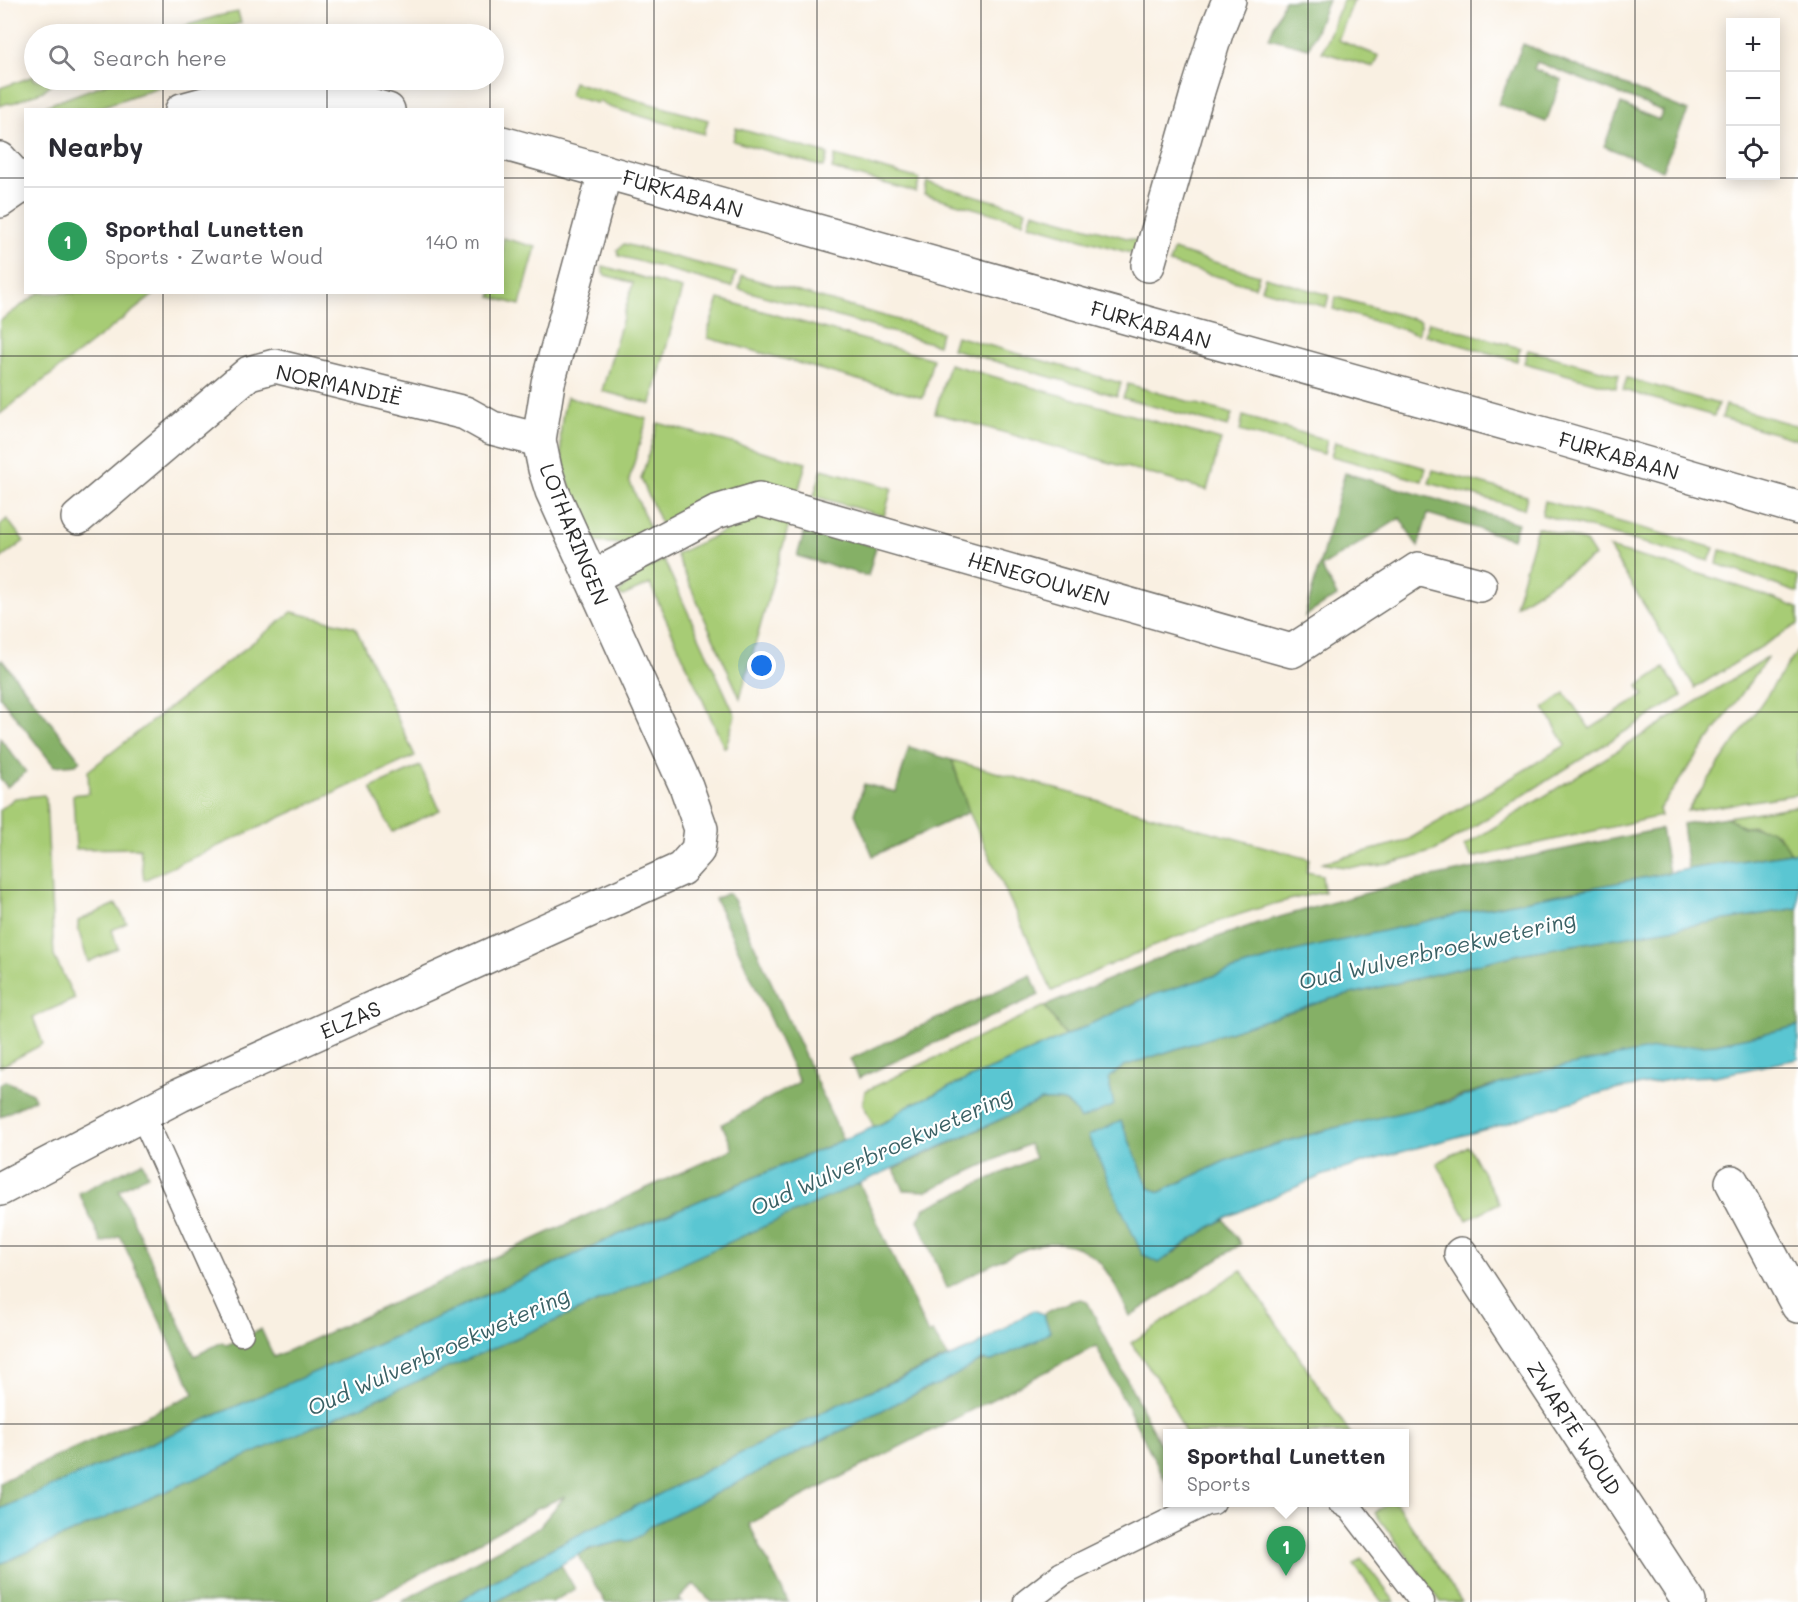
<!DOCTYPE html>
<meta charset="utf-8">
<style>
body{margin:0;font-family:Mali,sans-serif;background:#f2f2f3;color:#2b2b33}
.controls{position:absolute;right:18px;top:18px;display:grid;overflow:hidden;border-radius:0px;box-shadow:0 3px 15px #0003}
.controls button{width:54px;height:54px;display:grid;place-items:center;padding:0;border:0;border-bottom:2px solid #e1e1e2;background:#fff;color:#2b2b33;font:30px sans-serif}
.you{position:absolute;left:762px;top:666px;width:21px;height:21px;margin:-15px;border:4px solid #fff;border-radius:50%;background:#1a73e8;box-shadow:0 0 0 9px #1a73e833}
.badge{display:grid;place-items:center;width:39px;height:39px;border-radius:50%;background:#b45309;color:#fff;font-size:20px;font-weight:700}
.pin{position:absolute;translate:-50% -50px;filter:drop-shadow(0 2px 3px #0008)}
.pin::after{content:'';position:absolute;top:32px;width:21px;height:18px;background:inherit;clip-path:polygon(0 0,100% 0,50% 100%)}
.popup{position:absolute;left:1163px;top:1429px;width:246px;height:78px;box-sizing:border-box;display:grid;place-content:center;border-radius:0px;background:#fff;filter:drop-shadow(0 2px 4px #0005);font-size:20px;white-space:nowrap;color:#7c7c81}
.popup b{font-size:22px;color:#2b2b33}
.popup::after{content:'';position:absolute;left:50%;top:100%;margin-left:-12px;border:12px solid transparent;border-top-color:#fff}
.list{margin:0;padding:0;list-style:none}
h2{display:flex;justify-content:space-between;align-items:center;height:78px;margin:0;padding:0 24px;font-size:26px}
h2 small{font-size:20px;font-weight:400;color:#7c7c81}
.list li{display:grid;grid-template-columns:39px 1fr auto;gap:18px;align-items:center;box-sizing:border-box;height:108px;padding:0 24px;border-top:2px solid #e1e1e2}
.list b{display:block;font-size:22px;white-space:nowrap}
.list p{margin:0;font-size:20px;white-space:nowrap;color:#7c7c81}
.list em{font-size:20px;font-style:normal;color:#7c7c81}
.icon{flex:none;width:33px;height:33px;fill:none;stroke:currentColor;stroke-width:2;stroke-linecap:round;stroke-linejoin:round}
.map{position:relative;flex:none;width:1798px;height:1602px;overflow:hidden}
.search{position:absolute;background:#fff;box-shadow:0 3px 15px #0003;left:24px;top:24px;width:480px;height:66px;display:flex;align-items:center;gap:15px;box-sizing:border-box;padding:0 21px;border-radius:33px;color:#7c7c81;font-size:22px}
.panel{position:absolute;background:#fff;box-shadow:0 3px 15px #0003;left:24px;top:108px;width:480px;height:186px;border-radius:0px}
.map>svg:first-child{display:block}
.green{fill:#a7cc75;stroke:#697c50;stroke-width:1.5}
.forest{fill:#85b066;stroke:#586e48;stroke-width:1.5}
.water{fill:#5ac6d2;stroke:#42787e;stroke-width:1.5}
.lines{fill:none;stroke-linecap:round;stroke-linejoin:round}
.service-casing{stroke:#73706b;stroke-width:27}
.pedestrian-casing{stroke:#73706b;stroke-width:36}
.minor-casing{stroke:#73706b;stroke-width:36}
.tertiary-casing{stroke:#73706b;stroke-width:36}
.service{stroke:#fff;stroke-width:24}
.pedestrian{stroke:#fff;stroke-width:33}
.minor{stroke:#fff;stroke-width:33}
.tertiary{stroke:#fff;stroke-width:33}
.grid{fill:none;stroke:#2b2b2b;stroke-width:1.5;stroke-opacity:0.55}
.labels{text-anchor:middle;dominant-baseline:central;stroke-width:4.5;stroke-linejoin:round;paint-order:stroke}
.street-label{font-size:21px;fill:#2b2b2b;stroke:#fff}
.water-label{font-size:22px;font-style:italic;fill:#3b6165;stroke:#fff}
</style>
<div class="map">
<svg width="1798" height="1602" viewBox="0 0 1798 1602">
<rect width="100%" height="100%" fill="#fff"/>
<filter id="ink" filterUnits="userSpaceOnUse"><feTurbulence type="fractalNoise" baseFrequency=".0167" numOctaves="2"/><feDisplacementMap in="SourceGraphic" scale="12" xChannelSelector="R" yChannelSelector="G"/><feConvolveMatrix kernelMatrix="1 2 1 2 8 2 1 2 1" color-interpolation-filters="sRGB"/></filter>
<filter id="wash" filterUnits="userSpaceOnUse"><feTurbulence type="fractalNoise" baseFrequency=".008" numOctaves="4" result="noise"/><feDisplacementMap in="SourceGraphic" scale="24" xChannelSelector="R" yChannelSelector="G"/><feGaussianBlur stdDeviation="1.35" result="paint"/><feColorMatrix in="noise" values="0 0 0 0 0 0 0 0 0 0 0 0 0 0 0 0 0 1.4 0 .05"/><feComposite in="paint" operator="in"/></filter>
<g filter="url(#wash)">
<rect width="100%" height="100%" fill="#f9f0e2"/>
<path class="green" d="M1343 0H1354L1338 40 1379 56 1374 67 1322 52Z
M238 12 241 23 205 34H159L218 16Z
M34 76V80H71L57 84H51L43 91 10 104 8 103 0 106V88Z
M116 80H187L170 83 95 109H37Z
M573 82 708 120 704 134 609 107 600 101 596 103 570 96Z
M736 128 828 154 824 167 733 141Z
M835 156 920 179 916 192 832 169Z
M927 182 1026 210 1023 222 924 194Z
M1033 212 1138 241 1134 254 1029 224Z
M503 238 536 247 520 305 491 297 492 293 502 292Z
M624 244 736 273 732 287 619 256 617 250Z
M1173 250 1259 275 1255 287 1169 263Z
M603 266 682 289 651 404 602 391 633 283 605 275 603 273Z
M742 276 941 332 938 345 739 289Z
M1265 277 1329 295 1326 307 1261 289Z
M39 293H156L0 414V321Z
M1336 297 1421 321 1418 334 1333 309Z
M719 299 933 359 923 398 708 338 709 328Z
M1429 322 1520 348 1517 361 1425 335Z
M956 336 1121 383 1117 396 952 349Z
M1528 350 1619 375 1616 388 1524 363Z
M949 364 1221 440 1207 490 935 413Z
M1627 378 1718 404 1714 416 1623 390Z
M1128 384 1232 414 1228 427 1123 398Z
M567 397 647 419 629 480 651 531 624 544 594 542C571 489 549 456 567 397Z
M1726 405 1798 426V440L1722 418Z
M1243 416 1327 440 1324 454 1240 431Z
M658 423 806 463 798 492 777 486 760 485 662 526 641 479Z
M1335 442 1426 468 1422 481 1331 456Z
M822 469 892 488 884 516 814 496Z
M1433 470 1527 496 1524 509 1429 483Z
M1545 501 1714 548 1709 561 1542 515Z
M769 517 790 521 740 698 676 554 744 522Z
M7 519 24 541 0 559V525Z
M1537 527 1586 542 1595 556 1515 606Z
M1609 548C1673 566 1736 583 1798 608V624L1695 688Z
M1720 550 1737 554 1798 577V593L1717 564Z
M664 560 735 715 726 747H724L650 584 623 596 618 594 637 572Z
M292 612 355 627 415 756 144 880 140 848 76 849 73 795 89 793 88 771Z
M1798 650V794L1687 811Z
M1768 657 1659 809 1661 816 1472 858 1464 846Z
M1664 668 1682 696 1436 850C1395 864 1364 873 1321 863L1406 841 1566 745 1544 708 1565 693 1590 729 1644 695 1638 686Z
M952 760 1309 859 1306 872 1322 875 1324 892C1230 911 1139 951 1052 991L969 812Z
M420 766 440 810 392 832 371 788Z
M44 795 46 799 54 956 75 999 33 1017 43 1044 0 1067V810L15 798Z
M1798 806V852L1791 853 1778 834 1754 826 1743 827 1727 817Z
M116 904 127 923 112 930 118 948 88 962 78 929V921Z
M1045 1006 1065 1036 905 1107 889 1120 874 1127 863 1104 865 1091Z
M1468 1146 1499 1203 1467 1220 1437 1163Z
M1241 1270 1350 1433H1185L1165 1390 1131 1343Z
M1390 1502 1396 1503 1462 1602H1441L1375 1513Z
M1362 1559 1395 1602H1382L1354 1565Z"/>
<path class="forest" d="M1284 0H1328L1309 48 1269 38Z
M1523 44 1688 111 1662 170 1604 146 1621 104 1659 120 1663 111 1537 62 1534 69 1562 80 1546 122 1498 104Z
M1345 473 1518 523 1513 539 1428 514 1418 547 1400 518 1321 567 1337 596 1305 616Z
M806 527 876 547 868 576 797 556Z
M2 660 80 760 76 764 54 766 0 697V661Z
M0 738 26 772 7 787 0 778Z
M909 747 952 760 969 812 873 856 855 814 864 784 896 792Z
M1727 817 1743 827 1769 829 1784 841 1791 853 1688 869 1682 824Z
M1661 829 1669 873 1467 912 1152 995 1065 1036 1045 1006 1169 954 1258 923 1399 884Z
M728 893 734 900 843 1140 618 1235 372 1347 0 1509V1482L194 1394 120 1236 102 1243 79 1193 142 1162 148 1175 119 1190 195 1356 222 1342 227 1345 261 1329 274 1357 733 1149 722 1124 799 1082 715 899Z
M1798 908V1026L1716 1044 1492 1086 1414 1111 1334 1128 1274 1145 1225 1161 1160 1192 1149 1188 1121 1121 1174 1253 1193 1238 1224 1219 1241 1244 1130 1316C1121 1298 1113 1278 1100 1263 1088 1249 1068 1242 1050 1243 1027 1243 970 1276 947 1288L918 1220 925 1208 1035 1158 1029 1144 927 1191 904 1190 894 1169 1041 1101C1063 1100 1069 1100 1081 1119L1113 1105 1108 1079 1124 1066 1330 999 1524 953Z
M1031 975 1039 995 859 1078 850 1059Z
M6 1081 32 1093 35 1099 0 1117V1084Z
M859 1182 928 1334 932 1332 948 1357 837 1405 552 1548 457 1602H401L539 1527 565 1496 533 1510V1512L369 1602H0V1564L571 1314Z
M1081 1299 1087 1301 1167 1458V1484L1096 1346 749 1524 788 1602H712L694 1584 679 1599 682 1602H605L578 1555C600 1542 631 1546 648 1527L929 1387C950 1381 970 1359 992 1361L1050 1331 1043 1314 1069 1302Z
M561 1565 575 1589 552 1602H496Z"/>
<path class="water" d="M1798 852V908L1524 953 1330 999 1124 1066 1108 1079 1114 1105 1080 1120C1070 1099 1062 1100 1041 1101L571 1314 0 1564V1509L372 1347 618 1235 874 1127 889 1120 905 1107 1065 1036 1152 995 1295 951 1467 912 1688 869Z
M1798 1026V1059L1715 1076 1685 1077 1604 1092 1539 1112 1505 1124 1372 1160 1321 1176 1225 1218 1193 1238 1159 1263 1142 1254 1088 1136 1121 1121 1149 1188 1160 1192 1225 1161 1274 1145 1334 1128 1448 1102 1531 1073 1653 1049 1716 1044Z
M1033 1310 1043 1314 1050 1331 1037 1341 992 1361 982 1360 940 1384 929 1387 648 1527 640 1536 630 1541H623L588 1549 496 1602H457L552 1548 837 1405 974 1347Z"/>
</g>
<g filter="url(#ink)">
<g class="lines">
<g class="service-casing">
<path id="service" d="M143 1116 241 1333
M1340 1502 1350 1508 1422 1602
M1026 1602 1062 1574 1206 1503 1213 1502"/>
</g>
<g class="pedestrian-casing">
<path id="pedestrian" d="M1148 265 1197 94"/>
</g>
<g class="minor-casing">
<path id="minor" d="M1197 94 1217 30 1229 0
M0 159 23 185
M78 518 249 373 275 366 465 413 492 428 539 440
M591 578 716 512 759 499 1292 651 1418 569 1480 585
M1732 1182 1798 1306
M0 1189 180 1095 681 869 698 850 701 829 686 786 552 491 545 469 539 440 548 383 605 172
M1461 1254 1689 1602"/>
</g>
<g class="tertiary-casing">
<path id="tertiary" d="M182 110 219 100 285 98 361 102 388 110
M502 143 1555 437 1798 508
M0 201 26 183"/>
</g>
<use href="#service" class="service"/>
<use href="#pedestrian" class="pedestrian"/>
<use href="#minor" class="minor"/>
<use href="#tertiary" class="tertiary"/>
</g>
</g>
<path class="grid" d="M163 0V34M327 0V34M490 0V34M654 0V1602M817 0V1602M981 0V1602M1144 0V1602M1308 0V1602M1471 0V1602M1635 0V1602M163 80V110M327 80V110M490 80V110M0 178H26M502 178H1798M163 292V1602M327 292V1602M490 292V1602M0 356H1798M0 534H1798M0 712H1798M0 890H1798M0 1068H1798M0 1246H1798M0 1424H1798"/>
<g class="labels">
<g class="street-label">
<text transform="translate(683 193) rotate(16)">FURKABAAN</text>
<text transform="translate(1151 324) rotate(16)">FURKABAAN</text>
<text transform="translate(339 384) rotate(12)">NORMANDIË</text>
<text transform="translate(1619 455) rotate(16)">FURKABAAN</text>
<text transform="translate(575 534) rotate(68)">LOTHARINGEN</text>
<text transform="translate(1039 578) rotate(16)">HENEGOUWEN</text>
<text transform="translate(350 1019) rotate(-24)">ELZAS</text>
<text transform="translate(1575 1428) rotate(57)">ZWARTE WOUD</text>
</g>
<g class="water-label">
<text transform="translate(1437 950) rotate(-13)">Oud Wulverbroekwetering</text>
<text transform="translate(881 1151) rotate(-24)">Oud Wulverbroekwetering</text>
<text transform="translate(438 1351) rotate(-24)">Oud Wulverbroekwetering</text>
</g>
</g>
</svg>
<div class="controls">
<button>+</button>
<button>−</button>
<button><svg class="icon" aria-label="locate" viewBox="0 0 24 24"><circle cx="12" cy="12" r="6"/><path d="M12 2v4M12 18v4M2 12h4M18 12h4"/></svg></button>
</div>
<div class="you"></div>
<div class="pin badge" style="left:1286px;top:1576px;background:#2e9e5b">1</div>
<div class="popup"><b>Sporthal Lunetten</b>Sports</div>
<div class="search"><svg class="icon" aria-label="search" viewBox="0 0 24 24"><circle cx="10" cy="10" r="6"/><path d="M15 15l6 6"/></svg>Search here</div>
<section class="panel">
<h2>Nearby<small></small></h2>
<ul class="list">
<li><span class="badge" style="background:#2e9e5b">1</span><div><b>Sporthal Lunetten</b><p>Sports · Zwarte Woud</p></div><em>140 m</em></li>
</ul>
</section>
</div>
